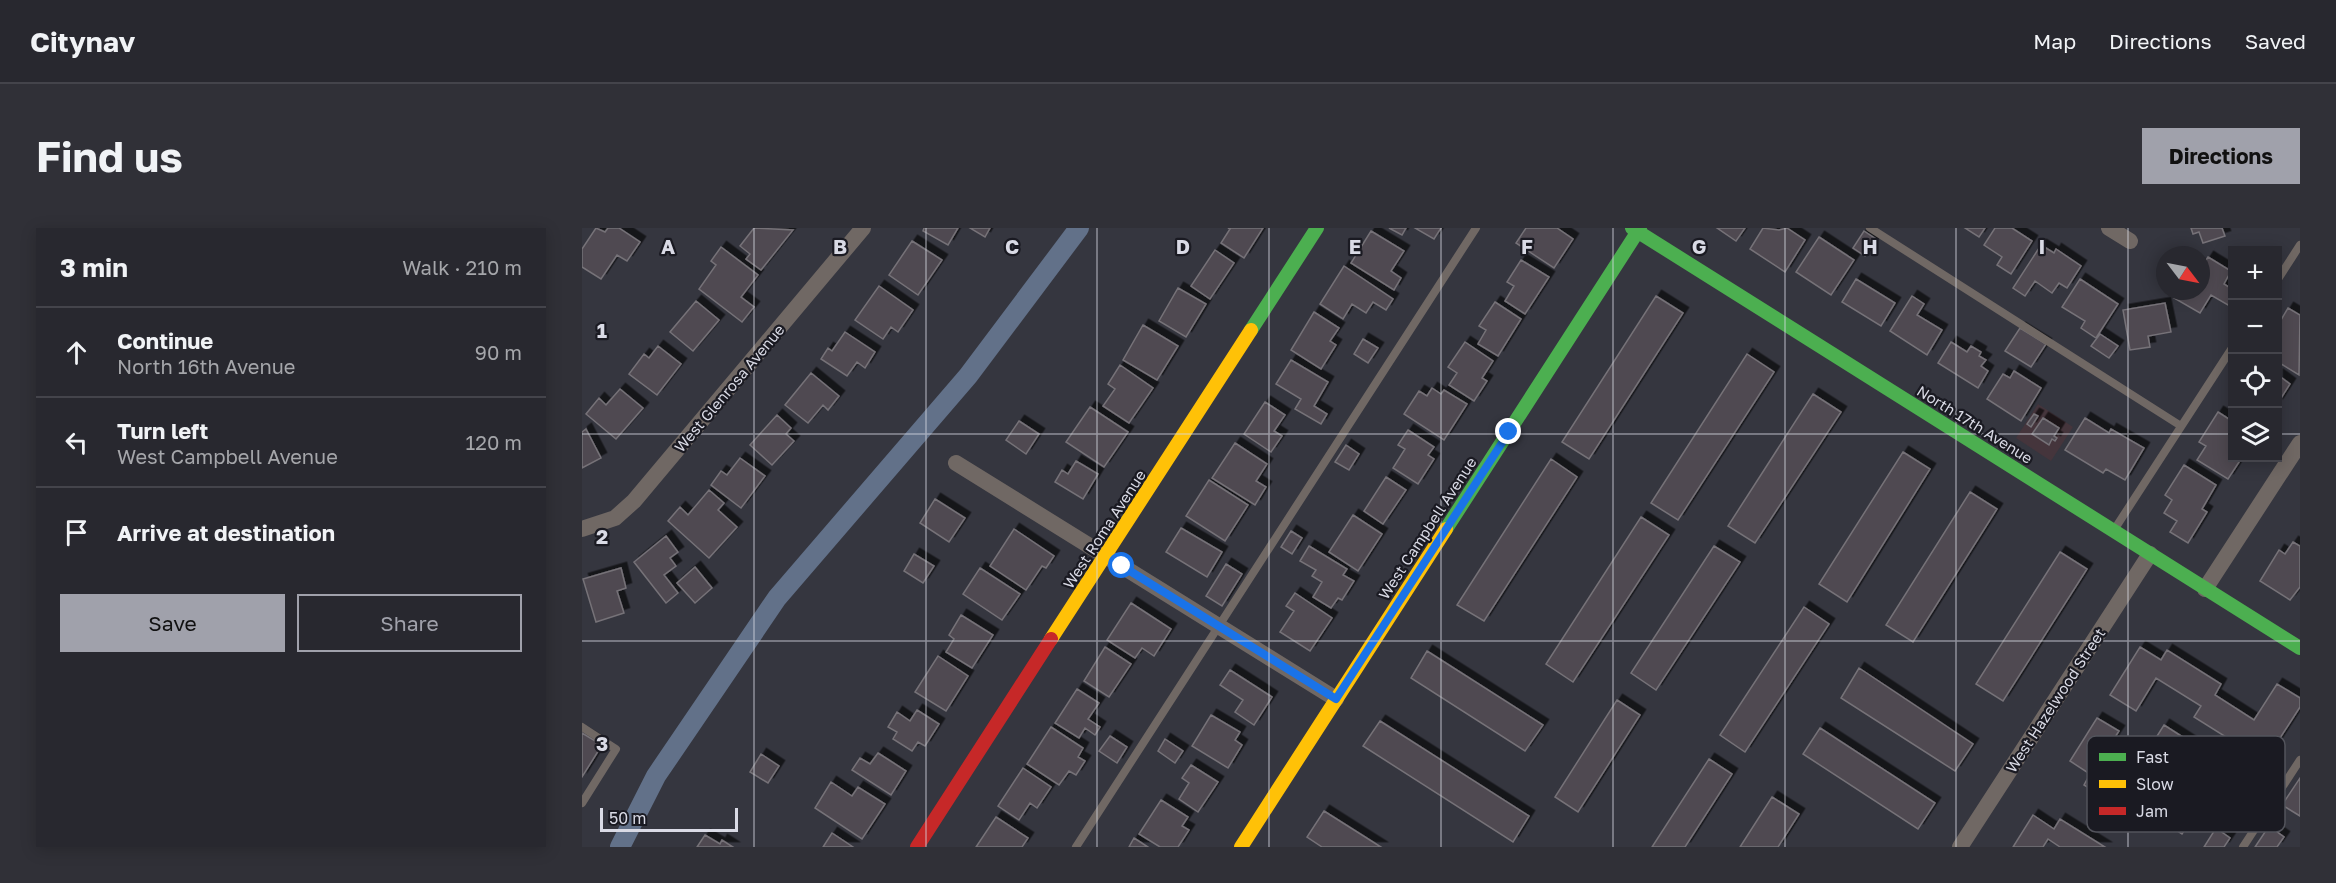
<!DOCTYPE html>
<meta charset="utf-8">
<style>
body{margin:0;font-family:"Golos Text",sans-serif;background:#303037;color:#f1f3f6}
.controls{position:absolute;right:18px;top:18px;display:grid;overflow:hidden;border-radius:0px;box-shadow:0 3px 15px #0003}
.controls button{width:54px;height:54px;display:grid;place-items:center;padding:0;border:0;border-bottom:2px solid #44444b;background:#28282f;color:#f1f3f6;font:30px sans-serif}
.compass{position:absolute;left:1574px;top:18px;width:54px;height:54px;border-radius:50%;background:#28282f;box-shadow:0 3px 15px #0003;rotate:122deg}
.scale{position:absolute;left:18px;bottom:15px;width:138px;box-sizing:border-box;padding-left:6px;border:3px solid #d9dae5;border-top:0;font-size:16px;line-height:21px;white-space:nowrap;color:#d9dae5;-webkit-text-stroke:4px #1a1a22;paint-order:stroke}
.stop{position:absolute;width:18px;height:18px;margin:-14px;border:4px solid #1a73e8;border-radius:50%;background:#fff}
.stop.end{background:#1a73e8;border-color:#fff;box-shadow:0 2px 6px #0008}
.list{margin:0;padding:0;list-style:none}
h2{display:flex;justify-content:space-between;align-items:center;height:78px;margin:0;padding:0 24px;font-size:26px}
h2 small{font-size:20px;font-weight:400;color:#a5a6aa}
.list li{display:grid;grid-template-columns:39px 1fr auto;gap:18px;align-items:center;box-sizing:border-box;height:90px;padding:0 24px;border-top:2px solid #44444b}
.list b{display:block;font-size:22px;white-space:nowrap}
.list p{margin:0;font-size:20px;white-space:nowrap;color:#a5a6aa}
.list em{font-size:20px;font-style:normal;color:#a5a6aa}
.actions{display:flex;gap:12px;padding:18px 24px}
.actions a{flex:1;padding:14px 0;border:2px solid #a0a1ab;border-radius:0px;text-align:center;font-size:21px;color:#a0a1ab}
.actions .main{background:#a0a1ab;color:#111}
.icon{flex:none;width:33px;height:33px;fill:none;stroke:currentColor;stroke-width:2;stroke-linecap:round;stroke-linejoin:round}
.map{position:relative;flex:none;width:1718px;height:619px;overflow:hidden;border-radius:0px}
header{display:flex;align-items:center;gap:36px;box-sizing:border-box;height:84px;padding:0 30px;background:#28282f;border-bottom:2px solid #44444b}
header strong{font-size:28px}
nav{display:flex;gap:33px;margin-inline-start:auto;font-size:21px}
.intro{display:flex;align-items:center;justify-content:space-between;box-sizing:border-box;height:144px;padding:0 36px}
h1{margin:0;font-size:42px}
.button{padding:15px 27px;border-radius:0px;background:#a0a1ab;color:#111;font-size:21px;font-weight:700}
main{display:flex;gap:36px;padding:0 36px}
aside{flex:1;background:#28282f;border-radius:0px;box-shadow:0 3px 15px #0003}
.map>svg:first-child{display:block}
.industrial{fill:#45353c}
.lines{fill:none;stroke-linecap:round;stroke-linejoin:round}
.canal{stroke:#627189;stroke-width:20}
.building{fill:#4f4a51;stroke:#767278;stroke-width:1.5;filter:url(#shadow)}
.lane{stroke:#706864;stroke-width:8}
.street{stroke:#706864;stroke-width:16}
.fast{stroke:#4caf50;stroke-width:14}
.slow{stroke:#ffc107;stroke-width:14}
.jam{stroke:#c62828;stroke-width:14}
.route{stroke:#1a73e8;stroke-width:8}
.grid{fill:none;stroke:#d9dae5;stroke-width:1.5;stroke-opacity:0.55}
.labels{text-anchor:middle;dominant-baseline:central;stroke-width:4.5;stroke-linejoin:round;paint-order:stroke}
.street-label{font-size:15px;fill:#d9dae5;stroke:#1a1a22}
.key{fill:#1a1a22;stroke:#53545c;stroke-width:1.5}
.key-label{font-size:16px;fill:#d9dae5}
.grid-label{font-size:20px;text-anchor:middle;font-weight:bold;fill:#d9dae5;stroke:#1a1a22;stroke-width:4.5;stroke-linejoin:round;paint-order:stroke}
</style>
<header>
<strong>Citynav</strong>
<nav><a>Map</a><a>Directions</a><a>Saved</a></nav>
</header>
<div class="intro"><h1>Find us</h1><a class="button">Directions</a></div>
<main>
<aside>
<h2>3 min<small>Walk · 210 m</small></h2>
<ul class="list">
<li><svg class="icon" aria-label="ahead" viewBox="0 0 24 24"><path d="M12 20V5M6 11l6-6 6 6"/></svg><div><b>Continue</b><p>North 16th Avenue</p></div><em>90 m</em></li>
<li><svg class="icon" aria-label="left" viewBox="0 0 24 24"><path d="M17 20v-9H6M10 6l-5 5 5 5"/></svg><div><b>Turn left</b><p>West Campbell Avenue</p></div><em>120 m</em></li>
<li><svg class="icon" aria-label="arrive" viewBox="0 0 24 24"><path d="M6 21V4h12l-3 4 3 4H6"/></svg><div><b>Arrive at destination</b></div></li>
</ul>
<div class="actions"><a class="main">Save</a><a>Share</a></div>
</aside>
<div class="map">
<svg width="1718" height="619" viewBox="0 0 1718 619">
<defs>
<filter id="shadow"><feDropShadow dx="5.5" dy="-5.5" stdDeviation="0" flood-color="#0009"/></filter>
</defs>
<rect width="100%" height="100%" fill="#35363f"/>
<path class="industrial" d="M1456 176 1491 199 1469 233 1434 210Z"/>
<g class="lines">
<path class="canal" d="M38 619 74 548 195 370 386 148 497 0"/>
</g>
<path class="building" d="M14 0 23 4 26 0H37L58 14 45 33 35 27 19 51 0 39V21Z
M172 0 211 2 179 42 164 31 168 26 158 18Z
M342 0H376L366 17 341 3Z
M388 0H408L403 9Z
M646 0H681L662 30 639 15 648 1Z
M807 0H824L820 7Z
M833 0H859L852 11Z
M944 0H975L991 11 972 40 934 15Z
M1135 0H1163L1154 13Z
M1181 0 1197 2 1205 0 1223 12 1203 44 1168 21Z
M1383 0H1403L1397 9Z
M1413 0H1430L1450 13 1429 46 1415 37 1420 29 1402 17Z
M1609 0H1640L1643 8 1621 15 1617 4 1611 6Z
M789 3 822 23 809 43 819 50 812 62 769 35Z
M1282 3 1294 11 1283 28 1271 20Z
M1237 9 1272 32 1249 67 1214 44Z
M330 13 360 32 336 67 307 47Z
M1459 17 1472 25 1474 21 1499 38 1485 60 1477 55 1470 65 1453 53 1443 68 1431 60Z
M139 19 176 47 159 69 172 79 160 94 117 61 134 37 129 33Z
M633 22 652 35 628 71 609 58Z
M1626 29 1649 43 1642 56 1650 61V70L1646 77 1629 67 1618 85 1592 70 1596 63H1619V36L1621 37Z
M939 32 967 49 943 86 923 73 932 58 925 54Z
M762 38 811 71 804 82 791 74 784 85 770 76 761 91 738 76Z
M1274 51 1313 75 1299 98 1260 74Z
M1498 51 1536 76 1514 110 1499 100 1503 93 1480 79Z
M297 58 331 82 316 104 309 99 301 111 273 92Z
M596 60 624 76 604 109 577 93Z
M1074 68 1101 85 1007 231 980 214Z
M1330 68 1342 76 1335 87 1360 102 1345 127 1308 103Z
M114 73 137 92 111 123 88 104Z
M913 74 939 91 916 128 896 116 904 102 897 98Z
M1583 75 1589 104 1566 108 1568 119 1548 122 1541 82Z
M1706 80 1718 87 1717 147 1696 134V97Z
M732 84 757 100 748 113 754 117 739 141 709 122Z
M561 97 596 118 575 152 541 132Z
M1438 100 1464 116 1449 139 1423 123Z
M263 104 293 124 283 140 275 134 265 148 239 131 246 120 250 123Z
M1518 106 1536 118 1527 130 1509 118Z
M781 111 796 120 786 135 772 126Z
M883 114 911 133 900 150 905 153 892 173 867 157 875 145 866 139Z
M1369 114 1385 124 1389 118 1399 124 1397 128 1404 132 1399 138 1406 143 1396 160 1356 135Z
M76 118 99 136 75 167 47 146 62 126 67 130Z
M1165 126 1192 144 1096 292 1069 275Z
M709 132 746 154 732 178 745 186 739 196 713 181 719 171 694 156Z
M538 137 571 160 547 195 521 178 533 161 526 156Z
M1432 143 1459 160 1439 193 1405 171 1421 146 1428 150Z
M229 145 257 168 246 182 241 177 226 195 203 177Z
M1696 147 1708 156 1696 175Z
M850 160 859 166 862 162 885 176 862 212 822 186 837 163 845 168Z
M38 161 61 180 34 211 4 186 17 170 24 177Z
M1231 166 1259 184 1173 315 1146 298Z
M683 174 703 187 692 203 700 208 689 224 662 206Z
M508 179 546 204 522 239 484 214Z
M1636 184 1650 193V230L1659 231 1646 251 1615 232 1624 218 1617 214Z
M1452 186 1456 188 1449 199 1445 196Z
M195 187 209 200 204 206 212 213 190 237 168 217Z
M1461 190 1477 200 1472 208 1475 210 1473 213 1470 211 1467 217 1450 206Z
M1503 190 1527 205 1529 201 1562 220 1543 252 1524 241 1521 245 1483 222Z
M437 193 457 206 444 226 424 212Z
M4 201 19 230 0 240V204Z
M826 202 852 219 846 227 852 231 836 256 811 240 823 221 816 217Z
M653 215 685 236 674 253 684 259 673 277 630 250Z
M764 217 777 226 767 242 753 234Z
M1321 224 1348 241 1265 374 1237 356Z
M158 230 183 248 159 280 129 257 139 243 145 247Z
M969 231 995 249 902 393 875 377Z
M494 233 516 246 501 271 473 254 480 242 486 246Z
M1602 237 1634 257 1620 281 1625 284 1606 315 1588 304 1595 293 1582 285 1590 272 1583 267Z
M804 249 824 262 801 296 782 283Z
M627 252 666 277 643 313 604 288Z
M127 262 142 275 136 282 155 299 127 330 86 293 98 279 106 287Z
M1388 264 1415 281 1331 414 1304 397Z
M353 271 383 290 367 314 338 295Z
M771 287 800 306 776 343 747 324Z
M1059 289 1087 307 991 454 964 436Z
M599 300 640 324 625 349 584 324Z
M432 301 472 328 464 340 460 338 444 362 408 338Z
M709 303 720 310 710 326 699 319Z
M84 308 96 324 88 330 94 338 82 347 96 365 84 375 52 334Z
M1711 314 1718 318V359L1708 372 1678 353 1697 322 1703 326Z
M727 318 765 341 761 347 772 353 760 372 756 370 749 380 731 369 740 354 730 348 734 342 718 333Z
M1132 318 1158 334 1074 462 1049 445Z
M1478 324 1505 341 1421 473 1394 456Z
M332 326 352 338 341 355 322 343Z
M644 336 660 346 640 378 624 368Z
M113 339 130 360 113 375 95 355Z
M39 340 44 360 35 363 42 385 14 394 1 351Z
M398 340 438 366 420 392 381 366Z
M713 365 750 390 728 423 698 404 712 383 704 378Z
M549 375 589 401 572 428 560 420 553 430 525 412Z
M1222 379 1247 396 1163 524 1138 507Z
M379 387 411 407 390 440 364 424 372 411 367 407Z
M523 419 549 436 527 469 502 453Z
M1558 419 1579 432 1585 422 1639 456 1633 467 1672 492 1695 456 1718 470V479L1689 524 1669 511 1663 521 1612 489 1619 478 1574 450 1554 483 1528 467Z
M845 423 961 497 943 523 829 450Z
M356 428 386 448 364 483 333 464Z
M1277 440 1391 516 1373 543 1259 470Z
M648 442 690 469 672 497 653 484 661 472 638 457Z
M495 461 517 475 506 491 518 499 513 507 503 500 497 510 473 495Z
M1035 472 1058 487 996 584 973 569Z
M335 482 357 496 343 518 336 514 330 523 311 511 315 504 306 499 315 484 328 493Z
M629 487 658 504 653 512 660 517 646 540 610 518Z
M1515 490 1537 503 1515 537 1564 568 1570 558 1613 586 1600 606 1557 578 1551 588 1502 557 1508 546 1488 533Z
M798 493 947 588 931 614 781 518Z
M1582 497 1682 561 1664 588 1565 524Z
M469 499 501 520 496 529 503 533 494 547 487 543 477 557 445 536Z
M1238 500 1353 575 1336 601 1221 526Z
M0 505 20 517 0 549Z
M528 508 545 519 535 535 517 523Z
M583 511 601 523 593 535 576 523Z
M296 525 324 543 309 567 270 542 278 530 288 536Z
M179 526 197 538 186 555 168 544Z
M1127 531 1150 546 1103 619H1070Z
M609 537 636 554 616 584 597 571 607 555 600 550Z
M441 540 469 559 455 580 448 575 437 592 416 578Z
M1718 550V588L1700 577Z
M249 554 270 568 276 559 303 576 280 611 233 580Z
M1190 569 1217 586 1196 619H1158Z
M579 572 606 589 600 598 607 602 596 619H578L557 606Z
M742 583 799 619H740L725 609Z
M1451 587 1472 601 1478 591 1523 619H1478L1466 611 1461 619H1431Z
M414 589 446 610 440 619H394Z
M1687 598 1702 609 1695 619H1673Z
M1634 600 1648 610 1642 619H1622Z
M250 605 271 619H241Z
M123 607 138 616 140 612 151 619H115Z
M552 610 566 619H547Z"/>
<g class="lines">
<path class="lane" d="M1288 0 1599 198
M1696 51 1718 17
M1532 302 1650 120
M0 499 34 521 0 575
M494 619 894 0
M1661 619 1718 532"/>
<path class="street" d="M1527 0 1548 13
M374 235 754 471
M0 301 33 290 52 273 281 0
M1623 361 1718 215
M1378 619 1568 326"/>
<path class="fast" d="M1050 0 1718 420
M669 102 735 0
M864 301 1058 0"/>
<path class="slow" d="M469 411 669 102
M659 619 864 301"/>
<path class="jam" d="M335 619 469 411"/>
</g>
<g class="lines">
<path class="route" d="M540 338 754 471 927 204"/>
</g>
<path class="grid" d="M172 0V619M344 0V619M515 0V619M687 0V619M859 0V619M1031 0V619M1203 0V619M1374 0V619M1546 0V619M0 206H1650M1696 206H1718M0 413H1718"/>
<g class="labels">
<g class="street-label">
<text transform="translate(147 160) rotate(-50)">West Glenrosa Avenue</text>
<text transform="translate(1393 196) rotate(32)">North 17th Avenue</text>
<text transform="translate(845 300) rotate(-57)">West Campbell Avenue</text>
<text transform="translate(522 301) rotate(-57)">West Roma Avenue</text>
<text transform="translate(1473 472) rotate(-57)">West Hazelwood Street</text>
</g>
</g>
<rect x="1505" y="508" width="198" height="96" rx="9" class="key"/>
<rect x="1517" y="525" width="27" height="8" fill="#4caf50"/>
<rect x="1517" y="552" width="27" height="8" fill="#ffc107"/>
<rect x="1517" y="579" width="27" height="8" fill="#c62828"/>
<g class="key-label">
<text x="1554" y="535">Fast</text>
<text x="1554" y="562">Slow</text>
<text x="1554" y="589">Jam</text>
</g>
<g class="grid-label">
<text x="86" y="26">A</text>
<text x="258" y="26">B</text>
<text x="430" y="26">C</text>
<text x="601" y="26">D</text>
<text x="773" y="26">E</text>
<text x="945" y="26">F</text>
<text x="1117" y="26">G</text>
<text x="1288" y="26">H</text>
<text x="1460" y="26">I</text>
<text x="20" y="110">1</text>
<text x="20" y="316">2</text>
<text x="20" y="523">3</text>
</g>
</svg>
<div class="controls">
<button>+</button>
<button>−</button>
<button><svg class="icon" aria-label="locate" viewBox="0 0 24 24"><circle cx="12" cy="12" r="6"/><path d="M12 2v4M12 18v4M2 12h4M18 12h4"/></svg></button>
<button><svg class="icon" aria-label="layers" viewBox="0 0 24 24"><path d="M12 4l9 5-9 5-9-5zM3 14l9 5 9-5"/></svg></button>
</div>
<svg class="compass" viewBox="-18 -18 36 36"><path d="M0-13l5 13h-10z" fill="#e53935"/><path d="M0 13l5-13h-10z" fill="#a5a6aa"/></svg>
<div class="scale">50 m</div>
<div class="stop" style="left:540px;top:338px"></div>
<div class="stop end" style="left:927px;top:204px"></div>
</div>
</main>
